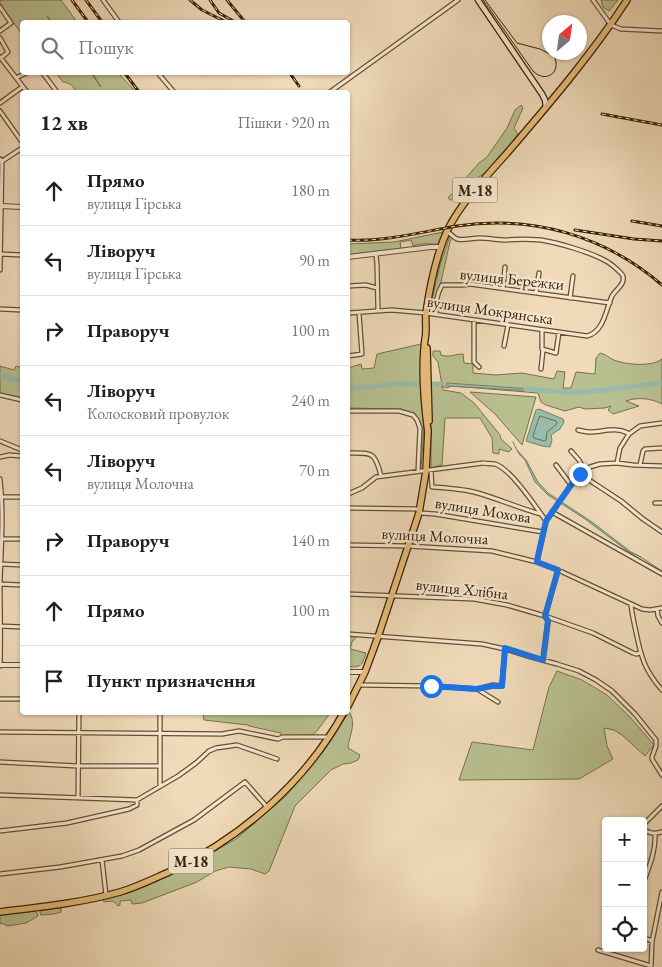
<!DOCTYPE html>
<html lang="uk">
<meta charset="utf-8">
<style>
body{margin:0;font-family:"EB Garamond",serif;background:#f2f2f2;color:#202124}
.controls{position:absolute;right:15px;bottom:15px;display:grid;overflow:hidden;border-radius:5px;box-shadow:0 1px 4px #0004}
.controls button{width:45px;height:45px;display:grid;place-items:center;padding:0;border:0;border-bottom:1px solid #e0e0e0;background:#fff;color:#202124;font:25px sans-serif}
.compass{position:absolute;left:542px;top:15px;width:45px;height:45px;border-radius:50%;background:#fff;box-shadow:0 1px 4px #0004;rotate:29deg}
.stop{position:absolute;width:15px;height:15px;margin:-11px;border:4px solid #1a73e8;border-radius:50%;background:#fff}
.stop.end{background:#1a73e8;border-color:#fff;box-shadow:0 1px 5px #0008}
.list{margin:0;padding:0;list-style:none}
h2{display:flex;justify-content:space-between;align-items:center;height:65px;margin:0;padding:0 20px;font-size:21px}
h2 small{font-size:16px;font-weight:400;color:#757577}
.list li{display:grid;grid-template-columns:32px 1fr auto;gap:15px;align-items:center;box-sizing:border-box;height:70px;padding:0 20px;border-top:1px solid #e0e0e0}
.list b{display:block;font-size:19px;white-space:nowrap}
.list p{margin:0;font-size:16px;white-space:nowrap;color:#757577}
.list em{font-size:16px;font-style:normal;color:#757577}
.icon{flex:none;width:28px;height:28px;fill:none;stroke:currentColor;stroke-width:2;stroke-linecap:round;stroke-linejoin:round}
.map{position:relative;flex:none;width:662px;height:967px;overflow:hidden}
.search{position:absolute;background:#fff;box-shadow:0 1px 4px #0004;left:20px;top:20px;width:330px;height:55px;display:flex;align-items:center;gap:12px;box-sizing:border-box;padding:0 18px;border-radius:5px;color:#757577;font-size:19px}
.panel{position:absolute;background:#fff;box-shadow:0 1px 4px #0004;left:20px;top:90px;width:330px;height:625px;border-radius:5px}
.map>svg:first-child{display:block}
.green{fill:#b8c090;stroke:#78714a}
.water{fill:#9bbba9;stroke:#737e67}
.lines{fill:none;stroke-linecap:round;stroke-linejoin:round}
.shore{stroke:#6a6e56;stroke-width:1}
.stream{stroke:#737e67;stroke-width:1}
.river{stroke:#9bbba9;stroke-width:5}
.minor-casing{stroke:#665030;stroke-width:5.5}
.tertiary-casing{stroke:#665030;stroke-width:6}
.secondary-casing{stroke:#382203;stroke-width:7}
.trunk-casing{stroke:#382203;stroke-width:8}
.minor{stroke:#f5e7d2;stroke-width:3}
.tertiary{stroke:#f5e7d2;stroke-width:4}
.secondary{stroke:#f5e7d2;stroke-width:4.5}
.trunk{stroke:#e8bd7c;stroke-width:5.5}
.tram{stroke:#382203;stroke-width:1}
.rail-casing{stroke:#382203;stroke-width:3}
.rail{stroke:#f5e7d2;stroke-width:1;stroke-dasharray:4;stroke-linecap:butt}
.route{stroke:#1a73e8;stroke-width:6}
.labels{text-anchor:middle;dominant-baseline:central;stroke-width:4.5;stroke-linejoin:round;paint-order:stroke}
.shield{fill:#f5e7d2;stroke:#715d41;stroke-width:1}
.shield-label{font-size:15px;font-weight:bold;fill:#382203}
.street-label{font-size:16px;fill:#382203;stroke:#f5e7d2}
</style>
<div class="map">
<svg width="662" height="967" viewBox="0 0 662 967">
<rect width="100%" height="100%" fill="#f0dab9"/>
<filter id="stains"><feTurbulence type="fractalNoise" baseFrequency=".004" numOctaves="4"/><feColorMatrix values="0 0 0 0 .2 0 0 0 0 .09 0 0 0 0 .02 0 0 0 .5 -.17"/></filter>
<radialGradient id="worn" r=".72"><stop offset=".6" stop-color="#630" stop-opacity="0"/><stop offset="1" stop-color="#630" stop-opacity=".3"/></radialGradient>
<path class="green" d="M0 0H61L77 22H52L47 16 51 22H22V34L0 5Z
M601 0H618L609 11 603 7Z
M56 73H91L101 87 92 73H118L136 92H76C74 86 70 83 63 82Z
M521 105 523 108 514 128 518 134C509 147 499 160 487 171 483 175 477 177 474 180 467 187 461 200 451 200L448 198 479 163 487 157 507 128 515 110Z
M443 232 439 243 437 244H421L413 246 411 240 400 242 401 249 348 255V244L394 242Z
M450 236 452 238 450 242 436 304H433L432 299 440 265Z
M421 344V398L424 429 421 468 420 469 421 427 415 415 401 409 348 408V368L361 364 362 369 374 368 377 354Z
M433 351H440L441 355C450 358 454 354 463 354L464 363 473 364V373L496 375 522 373 554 379 557 371 565 372 563 388H571L576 372 595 374 596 358 600 353C606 354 609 358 614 360 626 365 653 367 662 359V404C651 398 637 397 626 401L639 406 613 414 608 410 611 406 605 408 585 409 579 407 565 411 546 405 541 402 538 393 452 386 446 388 442 386 443 390 461 393 474 403 500 435 501 439 512 449 509 452 499 449V454L493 453 492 438 480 418H445L442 465 431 468V385H442L438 362 433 356Z
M0 366 14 370 16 366 22 368V399L0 395Z
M470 392 536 397 522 445 495 414Z
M348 635 357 636 352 642 350 649 366 653C362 666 361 667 348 667Z
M557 671 582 680 607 695 630 717 654 745 645 756 622 735 614 730 604 728 607 746 613 759 579 779 459 780 472 742 533 750 549 687Z
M180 712 330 713 317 731 312 735 281 736V733L249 726 248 725 204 720 203 714H180Z
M349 712C357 723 349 736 348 748L360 755 358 760 351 763 343 764 331 770 295 806 269 871 265 874 251 869 229 867 215 871 197 882 142 903 132 904 131 900 120 901V905L118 906 113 901 104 902 103 899 146 885 182 870 236 839 286 796 325 749Z
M58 908H61V912L54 914 41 915 40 914V911Z
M35 911 37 913 38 916 26 923 7 926 2 923 0 924V915Z"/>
<path class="water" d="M447 383 532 389 534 391 448 386 446 385Z
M539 409 563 419 564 422 560 429 551 435 552 440 550 447 542 446 526 441 536 410Z
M517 450 526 460 538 482 548 493 592 522 631 552 641 557 629 552 585 519 548 495 535 482 525 460 519 454Z"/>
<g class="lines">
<path class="shore" d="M540 416 556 421 557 423 556 425 547 432 546 440 544 441 534 438 533 436Z"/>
<path class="stream" d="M513 442 517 450
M641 557 662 571"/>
<path class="river" d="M0 375 22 382
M348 389 396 384H440
M526 389C544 390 563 393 581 392 608 391 635 385 662 383"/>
<g class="minor-casing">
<path id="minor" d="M103 0 119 22
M593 0 611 25 621 29 662 31
M0 7 11 23 0 31
M0 38 8 52 1 58
M0 57 27 92
M42 72 57 92
M157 72 174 92
M16 78 28 72
M330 92 458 0
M0 103 22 87
M0 111 22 142
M0 159 2 161 0 270
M1 162 22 148
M1 254 22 255
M376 254 377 265 378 311
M348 286 366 285 377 288
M503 288 505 267
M536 293 539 273
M570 298 573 276
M0 309 22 310
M348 313 392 310 426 313 587 336C604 332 606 309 612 296 616 289 625 285 623 276 622 273 610 263 606 261 590 252 559 243 541 240 529 239 517 239 506 240 497 240 488 238 479 238 472 238 464 241 457 239 453 237 451 234 448 232
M436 314C436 302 436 296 442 285H464L470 284 610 303
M474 320V362L479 367
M542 330V349L556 353 559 332
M504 346 508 325
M348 356 362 354 359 313
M541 369 543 350
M0 395 22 400
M348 411H399L413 415 417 420 420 428 418 471
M578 430C582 431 586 432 590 432 603 432 618 426 629 434L620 448 617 463
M629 434 640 426 662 423
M0 441 22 450
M571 451 579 460 584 470
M348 453C372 453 375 451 381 476
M0 457 9 455 22 456
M556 465 571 485
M640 465 643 451 645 449 662 448
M431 470 432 487C446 488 461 489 474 492 497 498 518 508 541 514
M580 474 621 501 643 519 662 532
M0 479C4 514 1 549 0 584 0 612 1 639 0 666
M348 494 362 488 376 477 483 463C486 464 491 463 495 464 511 469 536 507 546 521
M2 497H22
M655 503H662
M348 508 419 509
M552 512 662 574
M420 513 435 514 543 532
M2 539H22
M348 545 408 546 492 551 537 562 558 570 642 609 650 610 662 608
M537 562 546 521 571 485 584 470 590 467 600 464 617 463 633 465 662 466
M1 564 22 565
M0 584 22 585
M348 594 474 599 507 605 545 616 593 633 633 653 636 654 640 653
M631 605C632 614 634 623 636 632 641 657 645 671 662 690
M657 609 658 616 662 623
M0 626 22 627
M348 634 482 644 505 649 531 657 557 664 579 671 596 680 612 691 635 714 656 740V746L652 757V759L662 775
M543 660 548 621 545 616 558 570
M360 685 431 686 477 689 498 702
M478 689 493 685 502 686 505 649
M0 699H22
M0 732 222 734 239 731 278 739 283 737H328
M0 762 78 766H160
M160 786V712
M0 795 137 800 178 776 196 763 209 751 216 748 237 745 277 759
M78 798 79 712
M643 825 662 806
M643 828C648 834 655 834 662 832
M0 831 67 823 129 809 137 805V800
M102 860 106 895
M0 874 60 867 122 856 139 850 194 820 245 782 267 807
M643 884C649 867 656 851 655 834
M643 938 650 940 652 942
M598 950 651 966
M651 967 652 942 662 892"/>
</g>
<g class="tertiary-casing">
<path id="tertiary" d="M0 206 22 207
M348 257 431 247H441
M0 665H22
M348 672H365"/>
</g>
<g class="secondary-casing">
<path id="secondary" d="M478 0 542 94 545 100 546 107"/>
</g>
<g class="trunk-casing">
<path id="trunk" d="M427 348 429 421
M428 433C424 403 421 370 425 339 427 331 425 322 426 313 430 285 436 255 448 229 463 200 487 176 508 152 550 103 592 54 627 0
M348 706 365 672 378 637 419 513 426 471 428 430
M0 912C40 907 81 903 120 892 137 887 153 879 169 872 241 838 305 783 344 712"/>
</g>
<use href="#minor" class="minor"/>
<use href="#tertiary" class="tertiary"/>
<use href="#secondary" class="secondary"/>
<use href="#trunk" class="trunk"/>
<path class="tram" d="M483 0 533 71C546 84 562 72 554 56L540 49 517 43 485 0"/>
<g class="rail-casing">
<path id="rail" d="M72 0 88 22
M86 0 102 22
M190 0 202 10 226 22
M210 0 219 13 235 22
M227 0 245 22
M124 72 139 92
M289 72 299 86
M602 114 662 125
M632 221 662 226
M575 230 634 239 662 241
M348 240C384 242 421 232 457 226 532 215 604 235 662 285"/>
</g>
<use href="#rail" class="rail"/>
</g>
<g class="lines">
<path class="route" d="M431 686 477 689 492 686H502L505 648 543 660 548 621 545 616 558 570 537 562 538 556 546 521 571 485 580 474"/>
</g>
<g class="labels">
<g class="shield">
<rect x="452.5" y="177.5" width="45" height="25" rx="4"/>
<rect x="168.5" y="848.5" width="45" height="25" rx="4"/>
</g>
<g class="shield-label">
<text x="475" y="190">М-18</text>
<text x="191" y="861">М-18</text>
</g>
<g class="street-label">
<text transform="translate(512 279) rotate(6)">вулиця Бережки</text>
<text transform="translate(490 310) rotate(8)">вулиця Мокрянська</text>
<text transform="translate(483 510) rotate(9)">вулиця Мохова</text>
<text transform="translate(435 536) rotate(3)">вулиця Молочна</text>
<text transform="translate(462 589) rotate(6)">вулиця Хлібна</text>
</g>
</g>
<rect width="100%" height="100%" filter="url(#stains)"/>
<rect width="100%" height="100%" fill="url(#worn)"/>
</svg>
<div class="controls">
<button>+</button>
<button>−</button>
<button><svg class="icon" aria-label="locate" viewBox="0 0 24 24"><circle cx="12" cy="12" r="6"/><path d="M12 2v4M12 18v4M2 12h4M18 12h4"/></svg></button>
</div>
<svg class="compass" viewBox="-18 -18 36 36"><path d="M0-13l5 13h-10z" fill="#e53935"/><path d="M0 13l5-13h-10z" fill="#757577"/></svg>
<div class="stop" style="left:431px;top:686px"></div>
<div class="stop end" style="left:580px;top:474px"></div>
<div class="search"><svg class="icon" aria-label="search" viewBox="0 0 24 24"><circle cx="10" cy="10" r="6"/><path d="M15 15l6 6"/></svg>Пошук</div>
<section class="panel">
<h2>12 хв<small>Пішки · 920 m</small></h2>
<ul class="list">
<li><svg class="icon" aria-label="ahead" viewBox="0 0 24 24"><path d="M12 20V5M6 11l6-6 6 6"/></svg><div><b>Прямо</b><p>вулиця Гірська</p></div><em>180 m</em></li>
<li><svg class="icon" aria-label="left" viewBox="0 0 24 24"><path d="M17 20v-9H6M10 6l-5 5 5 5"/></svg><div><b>Ліворуч</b><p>вулиця Гірська</p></div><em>90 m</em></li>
<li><svg class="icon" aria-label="right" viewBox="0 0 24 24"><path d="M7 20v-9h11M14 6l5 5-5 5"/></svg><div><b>Праворуч</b></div><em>100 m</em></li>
<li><svg class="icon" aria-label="left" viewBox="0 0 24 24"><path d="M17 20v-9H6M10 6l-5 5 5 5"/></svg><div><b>Ліворуч</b><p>Колосковий провулок</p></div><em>240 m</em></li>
<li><svg class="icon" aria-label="left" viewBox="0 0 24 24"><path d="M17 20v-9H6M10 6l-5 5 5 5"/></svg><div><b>Ліворуч</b><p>вулиця Молочна</p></div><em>70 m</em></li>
<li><svg class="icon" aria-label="right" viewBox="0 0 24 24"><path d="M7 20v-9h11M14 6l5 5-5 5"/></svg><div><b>Праворуч</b></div><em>140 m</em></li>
<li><svg class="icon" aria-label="ahead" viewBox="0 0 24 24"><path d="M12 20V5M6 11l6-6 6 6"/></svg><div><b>Прямо</b></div><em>100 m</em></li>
<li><svg class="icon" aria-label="arrive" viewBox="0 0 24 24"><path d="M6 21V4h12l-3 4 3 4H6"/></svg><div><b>Пункт призначення</b></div></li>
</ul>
</section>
</div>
